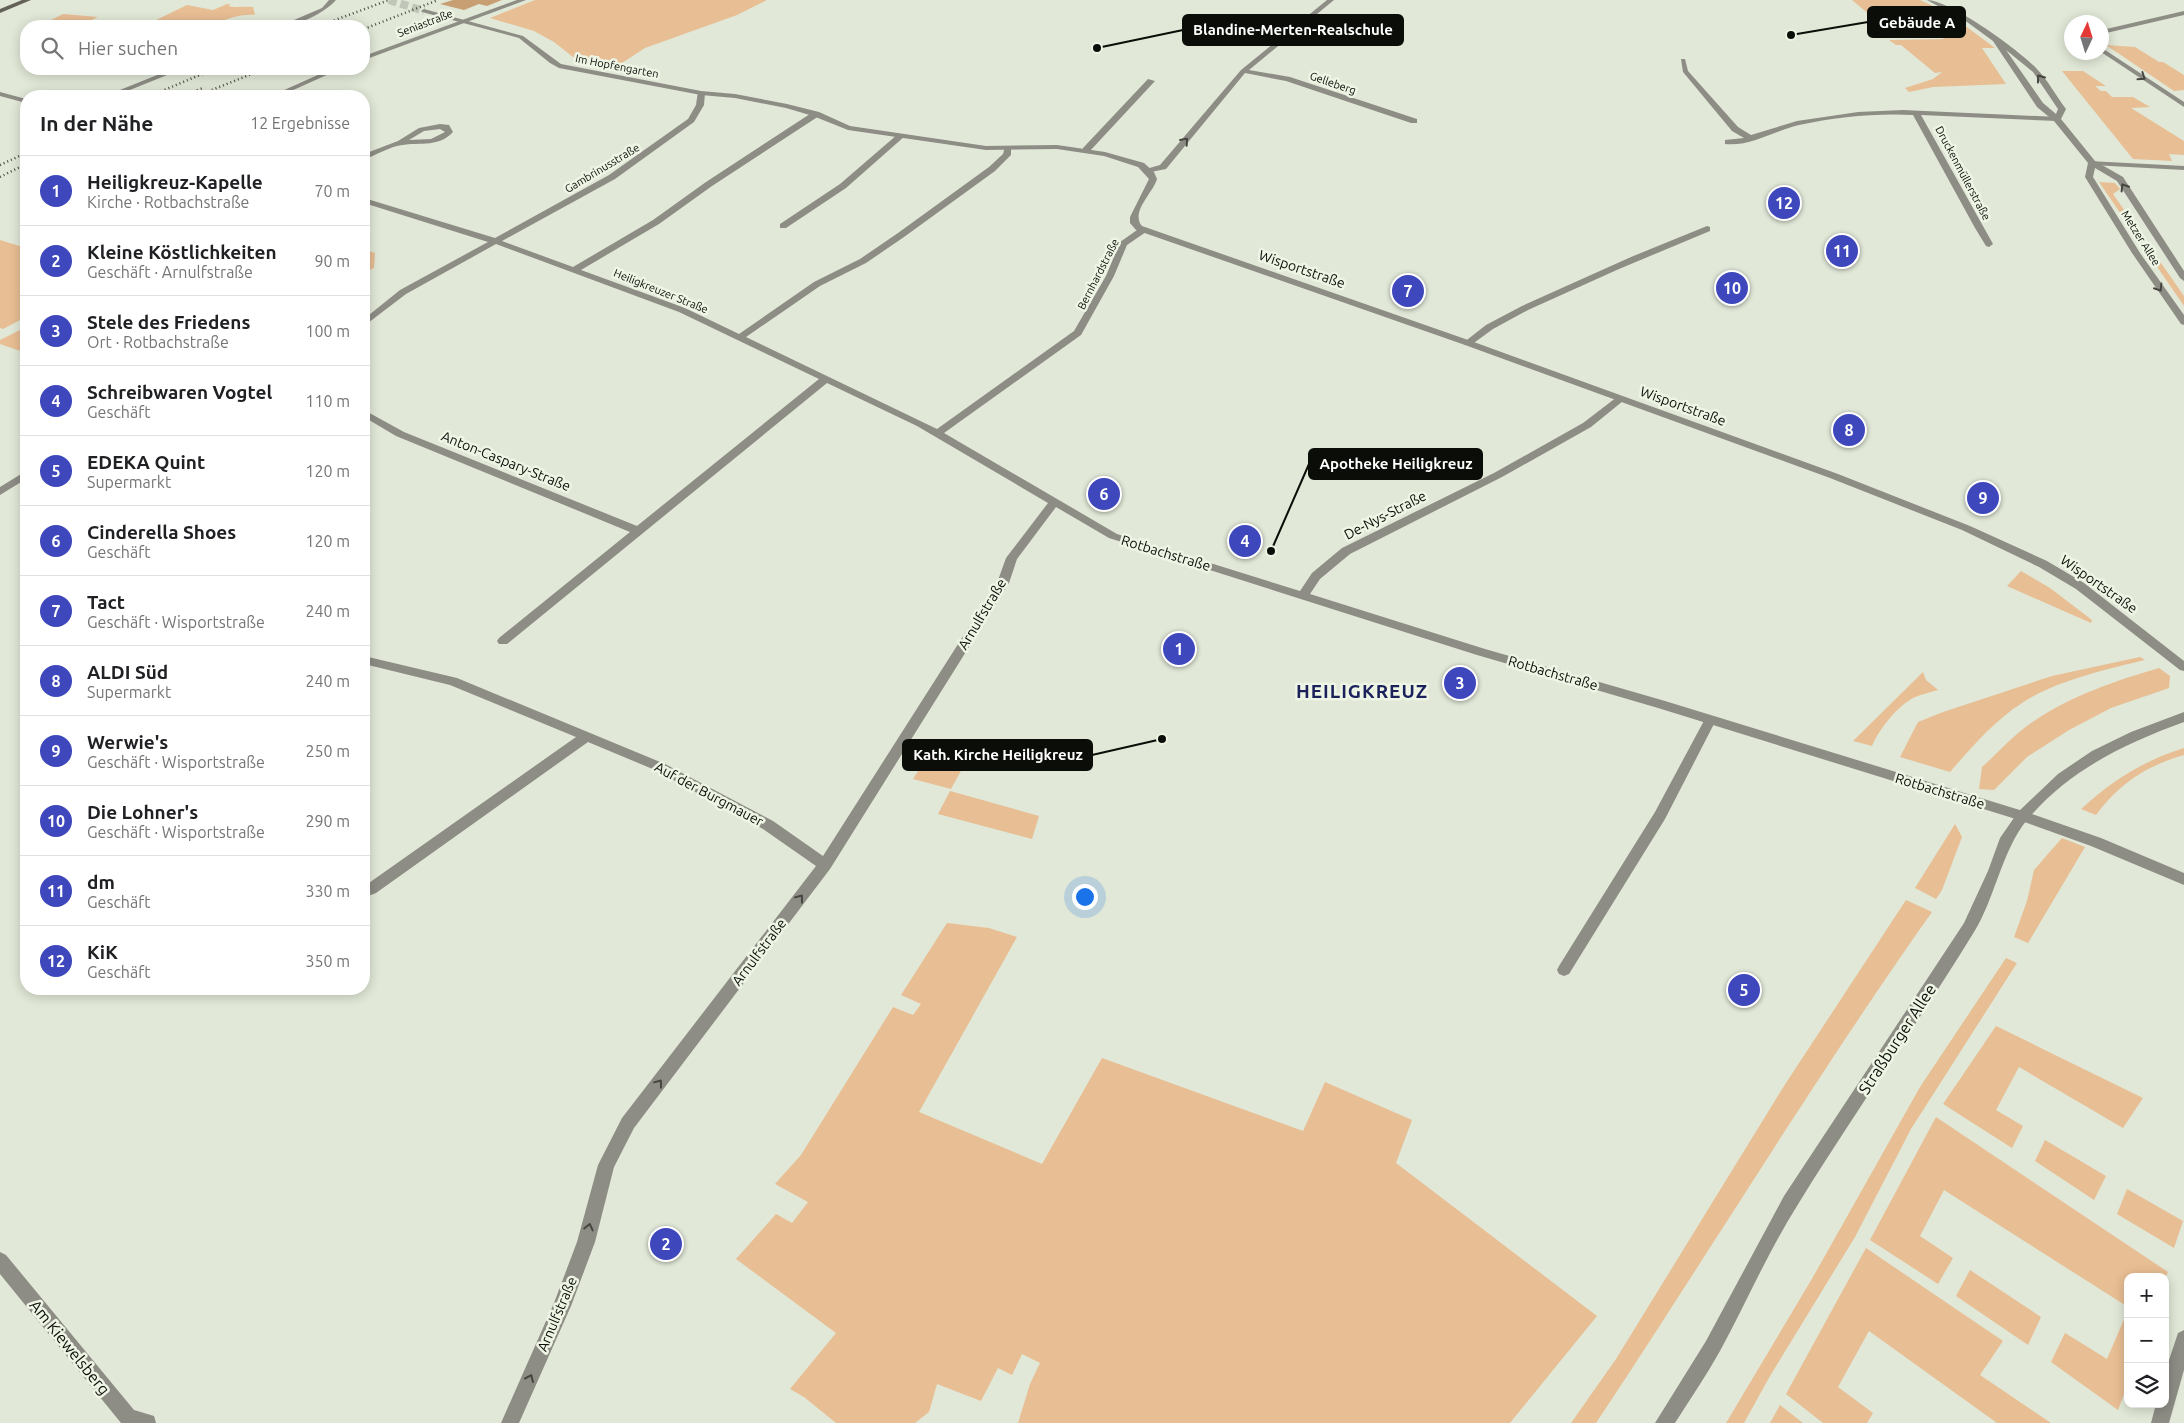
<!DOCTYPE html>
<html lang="de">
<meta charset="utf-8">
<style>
body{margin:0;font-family:Ubuntu,sans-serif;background:#f6f6f6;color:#202124}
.controls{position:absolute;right:15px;bottom:15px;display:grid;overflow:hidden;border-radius:10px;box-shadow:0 2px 12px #0003}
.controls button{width:45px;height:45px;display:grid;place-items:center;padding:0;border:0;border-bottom:1px solid #e0e0e0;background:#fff;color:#202124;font:25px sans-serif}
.compass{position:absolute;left:2064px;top:15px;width:45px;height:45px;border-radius:50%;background:#fff;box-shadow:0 2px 12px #0003;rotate:4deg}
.you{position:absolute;left:1084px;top:896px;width:18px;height:18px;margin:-12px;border:4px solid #fff;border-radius:50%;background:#1a73e8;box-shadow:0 0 0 8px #1a73e833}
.badge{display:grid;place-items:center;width:32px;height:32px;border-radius:50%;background:#3e47bb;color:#fff;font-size:16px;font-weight:700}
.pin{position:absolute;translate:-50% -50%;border:2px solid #fff;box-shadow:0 1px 5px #0006}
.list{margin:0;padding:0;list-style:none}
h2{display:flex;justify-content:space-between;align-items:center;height:65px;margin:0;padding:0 20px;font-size:21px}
h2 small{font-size:16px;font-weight:400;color:#757577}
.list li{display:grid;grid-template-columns:32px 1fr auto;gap:15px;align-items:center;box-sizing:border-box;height:70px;padding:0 20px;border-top:1px solid #e0e0e0}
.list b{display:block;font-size:19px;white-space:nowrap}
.list p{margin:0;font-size:16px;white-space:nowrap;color:#757577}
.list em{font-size:16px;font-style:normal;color:#757577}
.icon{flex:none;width:28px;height:28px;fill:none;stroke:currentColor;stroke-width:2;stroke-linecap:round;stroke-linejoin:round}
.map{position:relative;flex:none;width:2184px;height:1423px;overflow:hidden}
.search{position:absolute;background:#fff;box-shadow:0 2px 12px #0003;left:20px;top:20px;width:350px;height:55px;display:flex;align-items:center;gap:12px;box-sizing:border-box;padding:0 18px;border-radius:20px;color:#757577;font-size:19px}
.panel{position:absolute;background:#fff;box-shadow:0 2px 12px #0003;left:20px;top:90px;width:350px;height:905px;border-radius:20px}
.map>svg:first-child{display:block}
.green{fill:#e8be94}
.forest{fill:#c89e73}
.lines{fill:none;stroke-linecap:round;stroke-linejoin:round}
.tertiary-tunnel{stroke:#c1c7b8;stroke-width:8;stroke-dasharray:8 4;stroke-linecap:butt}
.service{fill:#8d8c85;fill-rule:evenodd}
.minor{fill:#8d8c85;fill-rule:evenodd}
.tertiary{fill:#8d8c85;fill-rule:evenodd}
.secondary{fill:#646258;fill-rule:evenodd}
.rail{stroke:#494c43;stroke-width:2.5;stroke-dasharray:1 3;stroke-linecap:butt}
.oneway{stroke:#464640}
.labels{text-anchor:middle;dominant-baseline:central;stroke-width:5;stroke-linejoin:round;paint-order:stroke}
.far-street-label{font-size:11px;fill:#0b0d08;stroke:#eef5e5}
.street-label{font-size:14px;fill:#0b0d08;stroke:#eef5e5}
.near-street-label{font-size:16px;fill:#0b0d08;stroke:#eef5e5}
.district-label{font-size:19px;font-weight:bold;letter-spacing:1px;fill:#1b215a;stroke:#eef5e5}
.leader{fill:none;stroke:#0b0d08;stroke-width:2}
.callout-dot{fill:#0b0d08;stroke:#eef5e5;stroke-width:2}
.callout{fill:#0b0d08;stroke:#0b0d08;stroke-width:2}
.callout-label{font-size:15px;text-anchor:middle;font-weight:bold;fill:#fff}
</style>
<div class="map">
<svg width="2184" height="1423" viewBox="0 0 2184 1423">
<rect width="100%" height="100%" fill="#e1e8d7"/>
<path class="green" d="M535 0H767L737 15 645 48 619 65 573 57 554 42 534 31 490 18Z
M1852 0H1920L1948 13 1995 48H1982L2006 84 1933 87 1909 92 1905 88 1933 79 1942 72 1935 73 1901 45H1896L1889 40 1944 39 1925 24 1874 26 1869 22 1877 21Z
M227 4H231L228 6C237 8 244 6 253 7L255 15C239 14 227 19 213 25L215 26H108L118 22 146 25 187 5 213 10Z
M63 14 98 17 79 26H39Z
M2106 45 2135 47 2159 62H2163L2184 75V90L2174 91Z
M2062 71H2083L2106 86H2095L2101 91H2106L2112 97H2133L2150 107 2131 108 2184 141V155L2169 154 2172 161 2133 159Z
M2099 182 2115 183 2120 189 2113 194 2184 296V306Z
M0 240 26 248V317L3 329 0 328Z
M364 249 375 253 374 268 364 273Z
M26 327V353L0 344V340Z
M2021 571 2050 588 2092 620 2091 623 2007 586Z
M2140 657 2145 660C2107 669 2055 681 2022 703 1994 721 1972 747 1950 772L1900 757 1918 722 1943 712 2052 676Z
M2159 668 2170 676 2169 688 2111 708 2069 730 2027 757 1994 790 1979 789 1982 767C1999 752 2015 733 2034 721 2073 695 2115 681 2159 668Z
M1923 672 1926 680 1938 690C1931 692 1922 694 1915 697 1897 706 1880 728 1872 746L1853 741Z
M938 739 973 749 951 789 913 779Z
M2184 748V755C2146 766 2120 783 2096 815L2081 809C2112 781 2144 760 2184 748Z
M950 791 1039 816 1032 839 938 814Z
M1955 824 1962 837 1942 890 1936 899 1915 888Z
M2062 838 2085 847 2028 943 2014 937 2027 901 2034 870Z
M1906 900 1932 912C1814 1079 1709 1253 1596 1423H1571L1616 1359 1784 1086Z
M947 923 989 928 1017 937 919 1112 1042 1164 1102 1058 1303 1131 1325 1082 1412 1120 1396 1163 1597 1316 1510 1423H1018L1030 1384 1040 1363 1022 1354 1012 1375 998 1368 981 1401 937 1384 929 1412 915 1423H836L804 1397 790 1389 836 1333 736 1259 776 1214 792 1223 808 1202 775 1184 801 1155 893 1007 913 1015 921 1004 901 995Z
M2006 958 2017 963 1911 1129 1855 1237 1770 1376 1744 1423H1726L1813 1277 1920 1087Z
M1996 1026 2143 1098 2123 1128 2019 1067 1996 1110 2023 1126 2012 1148 1943 1104Z
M1936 1117 2168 1272 2165 1278 2128 1277V1307L1944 1190 1920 1236 1953 1258 1938 1284 1870 1240Z
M2045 1140 2106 1176 2094 1200 2035 1161Z
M2127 1189 2183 1221 2174 1248 2117 1214Z
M1866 1248 2003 1341 1980 1375 2051 1423H1997L1869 1331 1838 1387 1873 1413 1867 1423H1823L1786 1394Z
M1970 1270 2041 1317 2028 1345 1956 1296Z
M2128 1310V1384L2118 1410 2051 1362 2065 1333 2107 1359Z
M1780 1405 1803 1423H1770Z"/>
<path class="forest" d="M453 0H502L487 6 479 4 464 10 440 4Z"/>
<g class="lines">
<path class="tertiary-tunnel" d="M389 0 424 11"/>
<path class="service" d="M1707 226 1710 227V231L1619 269 1528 310 1493 329 1471 345H1465L1463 343 1486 325 1522 306 1631 257Z
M1710 715 1716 720 1665 819 1569 974 1564 976 1559 974 1557 970 1559 966 1655 812 1706 717Z"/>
<path class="minor" d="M329 0H336C325 13 296 27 280 26L322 8Z
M517 0H526L364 60V56Z
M1327 0H1334L1249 70 1290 77 1417 119V123H1411L1286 81 1245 73 1166 169 1146 173V169L1160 165 1241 70Z
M2184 11V15L2102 34V30Z
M2102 48 2184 102V107L2101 52Z
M1681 59H1685L1688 71 1738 127 1751 135 1797 121 1858 112 1903 110 2057 117 2061 119 2057 121 1921 115 1993 244 1989 247 1986 246 1975 228 1913 115C1876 113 1836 117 1799 125 1776 130 1750 147 1725 144V140L1744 138 1732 131 1683 72Z
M172 69H182L115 96H105Z
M331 69H340L280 96H271Z
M1148 79 1155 81 1089 152H1083V148Z
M698 91 705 93 704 105 694 122 615 179 502 241 573 267 653 220 706 182 813 112H819V116L712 186 659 224 581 270 685 308 739 334 814 282 860 259 898 233 989 167 1003 154 1005 146H1011V155L995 171 904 237 866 263 820 286 746 337 937 429 1074 331 1106 276 1120 242 1140 228H1146V232L1127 245 1114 276 1081 335 944 433 1117 534 1300 591 1312 573 1342 548 1494 473 1583 423 1617 397H1623V401L1591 427 1502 477 1350 554 1320 579 1310 594 1485 649 1665 701 2023 811 2101 838 2184 873V885L2091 846 2019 820 1658 708 1477 655 1109 538 1056 507 1017 559 1009 583 830 869 634 1128 614 1167 595 1242 571 1306 519 1423H501L554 1303 577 1242 598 1165 622 1118 816 866 763 829 655 770 588 742 376 893 371 895 366 893 364 889 366 885 576 737 450 685 364 664V656L457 678 665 764 773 821 823 856 997 583 1006 558 1048 503 917 426 827 383 507 644H499L497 641 499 638 630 532 396 436 364 417V410L404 432 637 526 819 379 679 312 496 244 406 294 364 326V319L400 290 488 242 364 203V198L495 238 609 175 688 119 696 105Z
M0 92 26 99V103L0 96Z
M440 124 449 125 453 132C437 149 417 141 397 146 385 149 375 156 364 159V154L398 141 419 128ZM440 129 445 132 431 139 409 140 424 131Z
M898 134 905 136 846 188 786 228H780V224L840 184Z
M2089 161 2184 166V170L2092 165 2088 163Z
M26 471V479L0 495V487Z
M0 1252 6 1255 134 1410 154 1416 156 1423H121L0 1274Z
M2184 1330V1370L2169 1423H2151L2156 1404H2165V1372L2178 1333Z"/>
<path class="tertiary" d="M1927 0C1950 0 2019 50 2036 68 2048 80 2056 96 2066 109L2061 119 2095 161 2123 177 2184 271V281L2180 278 2117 181 2095 168 2093 177 2140 253 2184 315V325L2181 324 2132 253 2085 177 2088 163 2054 121 2037 107 1993 41 1967 22ZM2006 50 2033 72 2058 109 2056 114 2043 103Z
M424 9 523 36 561 64 701 91 735 94 787 104 819 112 850 126 986 146 1057 145 1105 152 1144 163 1154 172 1157 179C1153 193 1130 212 1142 226L1471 341 1838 474 1970 526 2047 561 2084 583 2184 661V671L2180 670 2076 589 2039 567 1962 530 1830 478 1465 345 1136 230 1130 223V217L1149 179 1138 167 1104 156 1057 149 986 150 848 130 813 116 786 108 735 98 701 95 559 68 550 63 519 38 422 12 421 11Z
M2184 712V722C2124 744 2069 770 2027 820 2002 850 1995 898 1974 932 1917 1025 1854 1113 1797 1206 1768 1252 1746 1303 1720 1351 1706 1376 1690 1399 1675 1423H1655L1706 1341 1784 1196 1964 923 1988 871 2000 838 2018 812 2058 774 2092 751 2131 732Z"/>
<path class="secondary" d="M22 0H31L0 13V9Z"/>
<path class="rail" d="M319 26 389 0
M364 29 438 0
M150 96 214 69
M182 96 203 88
M197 96 264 69
M0 165 26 153
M0 177 26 164"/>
</g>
<defs><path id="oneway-chevron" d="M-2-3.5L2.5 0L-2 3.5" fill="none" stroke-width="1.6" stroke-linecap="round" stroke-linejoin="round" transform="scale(1.25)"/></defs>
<g class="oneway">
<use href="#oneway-chevron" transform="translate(2142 77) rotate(34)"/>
<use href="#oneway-chevron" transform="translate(2040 78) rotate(-126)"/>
<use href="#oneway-chevron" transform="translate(1185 141) rotate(-49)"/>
<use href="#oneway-chevron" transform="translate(2124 187) rotate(-122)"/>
<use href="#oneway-chevron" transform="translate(2159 288) rotate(57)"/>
<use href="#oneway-chevron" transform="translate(800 898) rotate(-53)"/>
<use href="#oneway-chevron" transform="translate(659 1083) rotate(-53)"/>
<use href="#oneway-chevron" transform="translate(589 1227) rotate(-77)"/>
<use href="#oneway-chevron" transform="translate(530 1378) rotate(-66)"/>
</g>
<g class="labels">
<g class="far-street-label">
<text transform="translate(425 23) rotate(-21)">Seniastraße</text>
<text transform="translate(617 66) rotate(11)">Im Hopfengarten</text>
<text transform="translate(1333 83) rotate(19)">Gelleberg</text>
<text transform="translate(602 168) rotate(-31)">Gambrinusstraße</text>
<text transform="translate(1963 173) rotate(62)">Druckenmüllerstraße</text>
<text transform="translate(2141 238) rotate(58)">Metzer Allee</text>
<text transform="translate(1098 274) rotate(-63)">Bernhardstraße</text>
<text transform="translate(661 291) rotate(22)">Heiligkreuzer Straße</text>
</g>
<g class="street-label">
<text transform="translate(1302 269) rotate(19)">Wisportstraße</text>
<text transform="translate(1683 406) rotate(20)">Wisportstraße</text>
<text transform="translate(506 461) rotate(22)">Anton-Caspary-Straße</text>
<text transform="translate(1385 515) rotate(-27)">De-Nys-Straße</text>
<text transform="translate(1166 553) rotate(17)">Rotbachstraße</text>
<text transform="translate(2099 584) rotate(35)">Wisportstraße</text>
<text transform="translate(982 614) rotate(-59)">Arnulfstraße</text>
<text transform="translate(1553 673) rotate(16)">Rotbachstraße</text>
<text transform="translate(1940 791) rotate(17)">Rotbachstraße</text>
<text transform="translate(709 794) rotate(28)">Auf der Burgmauer</text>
<text transform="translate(759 952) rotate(-53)">Arnulfstraße</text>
<text transform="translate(557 1314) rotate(-67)">Arnulfstraße</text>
</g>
<g class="near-street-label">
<text transform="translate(1897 1039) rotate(-57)">Straßburger Allee</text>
<text transform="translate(70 1347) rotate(51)">Am Kiewelsberg</text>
</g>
<g class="district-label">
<text x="1362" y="691">HEILIGKREUZ</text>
</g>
</g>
<path class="leader" d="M1791 35L1868 22M1097 48L1183 30M1271 551L1309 464M1162 739L1092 755"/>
<g class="callout-dot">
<circle cx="1791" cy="35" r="5"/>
<circle cx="1097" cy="48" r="5"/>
<circle cx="1271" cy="551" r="5"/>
<circle cx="1162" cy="739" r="5"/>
</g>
<g class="callout">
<rect x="1868" y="7" width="97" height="30" rx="5"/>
<rect x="1183" y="15" width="220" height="30" rx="5"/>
<rect x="1309" y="449" width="173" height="30" rx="5"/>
<rect x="903" y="740" width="189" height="30" rx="5"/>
</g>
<g class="callout-label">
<text x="1917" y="28">Gebäude A</text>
<text x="1293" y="35">Blandine-Merten-Realschule</text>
<text x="1396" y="469">Apotheke Heiligkreuz</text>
<text x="998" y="760">Kath. Kirche Heiligkreuz</text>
</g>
</svg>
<div class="controls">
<button>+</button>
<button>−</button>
<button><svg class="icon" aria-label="layers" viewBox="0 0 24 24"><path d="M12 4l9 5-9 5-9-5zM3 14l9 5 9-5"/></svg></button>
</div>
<svg class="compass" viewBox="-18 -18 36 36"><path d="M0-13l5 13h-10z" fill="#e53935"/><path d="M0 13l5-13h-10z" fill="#757577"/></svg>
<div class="you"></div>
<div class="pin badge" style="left:1179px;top:649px">1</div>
<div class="pin badge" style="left:666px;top:1244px">2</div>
<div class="pin badge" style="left:1460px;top:683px">3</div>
<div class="pin badge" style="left:1245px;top:541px">4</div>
<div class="pin badge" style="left:1744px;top:990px">5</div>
<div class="pin badge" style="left:1104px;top:494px">6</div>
<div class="pin badge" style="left:1408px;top:291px">7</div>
<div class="pin badge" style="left:1849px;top:430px">8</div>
<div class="pin badge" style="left:1983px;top:498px">9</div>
<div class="pin badge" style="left:1732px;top:288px">10</div>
<div class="pin badge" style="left:1842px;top:251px">11</div>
<div class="pin badge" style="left:1784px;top:203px">12</div>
<div class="search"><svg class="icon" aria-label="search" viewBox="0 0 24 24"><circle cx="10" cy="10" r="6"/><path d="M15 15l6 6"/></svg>Hier suchen</div>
<section class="panel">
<h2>In der Nähe<small>12 Ergebnisse</small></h2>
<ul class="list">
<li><span class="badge">1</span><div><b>Heiligkreuz-Kapelle</b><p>Kirche · Rotbachstraße</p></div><em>70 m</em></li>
<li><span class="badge">2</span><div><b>Kleine Köstlichkeiten</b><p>Geschäft · Arnulfstraße</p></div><em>90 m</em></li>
<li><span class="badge">3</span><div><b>Stele des Friedens</b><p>Ort · Rotbachstraße</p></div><em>100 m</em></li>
<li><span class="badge">4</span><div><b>Schreibwaren Vogtel</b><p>Geschäft</p></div><em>110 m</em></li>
<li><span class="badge">5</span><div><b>EDEKA Quint</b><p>Supermarkt</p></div><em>120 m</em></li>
<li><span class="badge">6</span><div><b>Cinderella Shoes</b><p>Geschäft</p></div><em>120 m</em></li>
<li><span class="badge">7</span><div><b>Tact</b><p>Geschäft · Wisportstraße</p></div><em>240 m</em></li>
<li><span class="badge">8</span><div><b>ALDI Süd</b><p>Supermarkt</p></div><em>240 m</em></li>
<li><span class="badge">9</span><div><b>Werwie's</b><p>Geschäft · Wisportstraße</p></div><em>250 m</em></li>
<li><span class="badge">10</span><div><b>Die Lohner's</b><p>Geschäft · Wisportstraße</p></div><em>290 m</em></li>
<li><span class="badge">11</span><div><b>dm</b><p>Geschäft</p></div><em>330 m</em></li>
<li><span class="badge">12</span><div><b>KiK</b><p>Geschäft</p></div><em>350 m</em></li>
</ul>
</section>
</div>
